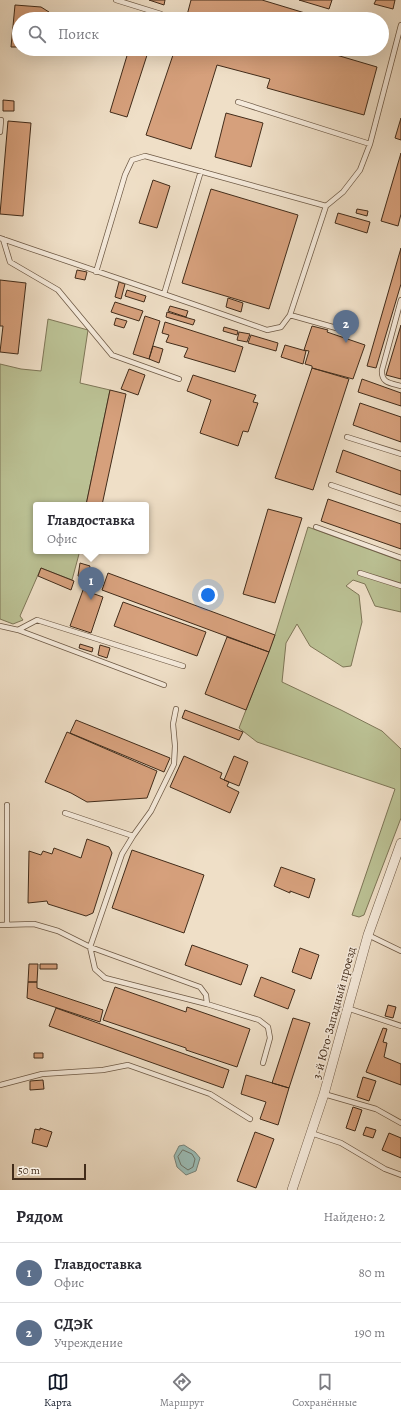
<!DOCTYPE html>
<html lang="ru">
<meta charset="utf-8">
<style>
body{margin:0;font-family:Alegreya,serif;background:#f7f7f7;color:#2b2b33}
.scale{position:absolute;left:12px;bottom:10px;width:74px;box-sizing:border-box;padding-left:4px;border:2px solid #422c1a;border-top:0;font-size:11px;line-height:14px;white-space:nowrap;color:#422c1a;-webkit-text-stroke:3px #f5eadb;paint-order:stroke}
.you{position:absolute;left:208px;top:595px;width:14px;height:14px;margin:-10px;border:3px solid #fff;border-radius:50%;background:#1a73e8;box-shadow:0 0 0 6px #1a73e833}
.badge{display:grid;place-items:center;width:26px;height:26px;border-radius:50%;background:#111827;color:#fff;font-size:13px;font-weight:700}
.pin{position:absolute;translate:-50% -33px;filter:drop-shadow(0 1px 2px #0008)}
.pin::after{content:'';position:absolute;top:21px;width:14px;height:12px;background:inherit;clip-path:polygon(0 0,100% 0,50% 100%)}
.popup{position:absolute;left:33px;top:502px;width:116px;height:52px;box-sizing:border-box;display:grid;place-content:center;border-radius:4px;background:#fff;filter:drop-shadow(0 1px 3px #0005);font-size:13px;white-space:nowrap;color:#7c7c81}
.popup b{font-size:15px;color:#2b2b33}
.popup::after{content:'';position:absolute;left:50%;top:100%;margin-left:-8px;border:8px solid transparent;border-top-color:#fff}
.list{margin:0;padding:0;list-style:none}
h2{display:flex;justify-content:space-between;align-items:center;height:52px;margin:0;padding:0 16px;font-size:17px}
h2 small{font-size:13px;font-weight:400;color:#7c7c81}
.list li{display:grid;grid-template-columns:26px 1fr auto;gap:12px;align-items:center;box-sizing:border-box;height:60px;padding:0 16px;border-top:1px solid #e1e1e2}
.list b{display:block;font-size:15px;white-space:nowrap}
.list p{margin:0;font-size:13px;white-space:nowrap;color:#7c7c81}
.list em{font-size:13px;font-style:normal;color:#7c7c81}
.icon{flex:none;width:22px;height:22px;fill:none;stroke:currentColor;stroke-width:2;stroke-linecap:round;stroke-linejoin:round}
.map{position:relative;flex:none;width:401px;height:1190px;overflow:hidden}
.search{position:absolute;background:#fff;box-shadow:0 4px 16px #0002;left:12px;right:12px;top:12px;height:44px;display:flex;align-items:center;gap:10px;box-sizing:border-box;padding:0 14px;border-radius:22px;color:#7c7c81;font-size:15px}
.sheet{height:172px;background:#fff}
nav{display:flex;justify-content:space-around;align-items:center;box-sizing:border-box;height:56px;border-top:1px solid #e1e1e2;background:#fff;font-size:11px;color:#7c7c81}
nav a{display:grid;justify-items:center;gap:2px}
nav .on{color:#111827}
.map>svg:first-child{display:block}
.green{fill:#bbc194;stroke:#7e7657}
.water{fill:#9abcb6;stroke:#778278}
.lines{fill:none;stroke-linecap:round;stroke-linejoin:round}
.shore{stroke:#6e7468;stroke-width:1}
.building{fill:#d6a07c;stroke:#422c1a}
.lane-casing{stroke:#6d5945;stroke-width:6}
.street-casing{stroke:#6d5945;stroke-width:10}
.lane{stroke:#f5eadb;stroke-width:4.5}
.street{stroke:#f5eadb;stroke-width:9}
.labels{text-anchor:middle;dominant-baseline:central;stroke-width:3;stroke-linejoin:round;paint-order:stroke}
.street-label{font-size:12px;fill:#422c1a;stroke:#f5eadb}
</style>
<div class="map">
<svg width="401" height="1190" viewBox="0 0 401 1190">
<rect width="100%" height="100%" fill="#efdfc7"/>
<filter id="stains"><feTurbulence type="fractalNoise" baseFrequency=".005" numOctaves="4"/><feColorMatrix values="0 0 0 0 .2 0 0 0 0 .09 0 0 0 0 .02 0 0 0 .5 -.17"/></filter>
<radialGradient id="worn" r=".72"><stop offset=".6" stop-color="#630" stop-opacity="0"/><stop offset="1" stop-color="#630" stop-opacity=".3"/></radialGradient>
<path class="green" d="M48 319 88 330 80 383 110 390 86 505H36V551H78L79 554 72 580 41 568 20 616 23 620 13 624 0 619V364L21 369 41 371Z
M308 527 401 561V612L375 606 365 584 353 580 346 586 359 595 362 622 351 666 343 667 310 646 297 624 286 643 282 682 341 710 382 731 401 749V818L364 915 359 917 352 915 395 789 257 742 239 728 275 635Z"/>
<path class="water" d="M184 1145 195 1152 200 1158 196 1171 186 1175 177 1167 174 1156 179 1146Z"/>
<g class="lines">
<path class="shore" d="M183 1150 192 1154 195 1159 193 1167 188 1170 181 1165 178 1157Z"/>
</g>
<path class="building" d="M149 0H165L164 5Z
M191 0H262L305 13 303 19H186Z
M299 0H332L329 9Z
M376 0H395L393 9 374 4Z
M15 5 41 7 49 12V19H19V47H11Z
M129 49H149L127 117 110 112Z
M175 49H316L377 67 364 115 267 88 270 79 217 65 191 149 146 135Z
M3 100 14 101V111H3Z
M226 113 263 123 251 167 215 157Z
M401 118V140L395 138Z
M8 121 31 123 23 216 0 214Z
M401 153V214L398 226 381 221Z
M153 180 170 186 157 228 139 223Z
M211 189 298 215 269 309 182 283Z
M357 209 368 211 367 216 356 213Z
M338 213 370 222 367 233 335 223Z
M401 248V284L376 368 367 366Z
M77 270 87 272 85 280 75 278Z
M0 280 26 283 18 354 0 352 3 326H0Z
M119 282 125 284 121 299 115 297Z
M127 290 146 296 144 302 125 296Z
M228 298 243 303 241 312 226 307Z
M115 302 143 311 139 321 111 312Z
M170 306 188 311 186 317 168 311Z
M167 312 195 320 193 325 166 317Z
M145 316 160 321 149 359 133 354Z
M116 318 127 321 124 328 114 325Z
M165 322 243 347 235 372 184 357 188 348 166 342 169 335 162 333Z
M401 325V379L386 375Z
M312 326 328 330 327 332 365 345 353 379 312 368V366L305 364 309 351 304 350Z
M224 327 238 331 237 335 223 331Z
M239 332 250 334 247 342 237 340Z
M251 335 278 343 276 351 248 343Z
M285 345 306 351 303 364 281 357Z
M153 346 163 349 159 363 149 359Z
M312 368 349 379 313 490 275 478Z
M129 369 145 375 138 395 121 389Z
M193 375 256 395 253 402 258 403 248 432 243 431 238 446 200 433 211 400 187 391Z
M362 379 401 393V406L358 392Z
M110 390 126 394 102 505H86Z
M360 403 401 417V442L353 425Z
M343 450 401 471V495L336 472Z
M328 499 401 524V549L321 521Z
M268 509 302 518 275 603 243 594Z
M80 563 90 566 87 579 78 576Z
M41 568 74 581 71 590 38 576Z
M108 573 275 635 269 652 102 590Z
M83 590 103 597 91 633 70 626Z
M123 602 206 632 197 656 114 626Z
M227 637 269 652 246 710 205 694Z
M80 644 93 648 92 652 79 648Z
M100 645 110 648 107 658 98 655Z
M185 710 243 732 239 740 182 718Z
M76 720 170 758 164 772 70 733Z
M67 732 157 771 147 798 87 802 71 793 45 782Z
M184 756 222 773 220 778 229 782 227 786 239 792 230 813 170 787Z
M234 756 248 762 239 786 224 780Z
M87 839 109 847 112 853 93 913 86 916 48 904 47 901 28 903 29 851 41 855 43 851 52 854 54 848 81 858Z
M132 850 204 875 184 933 112 908Z
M281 867 315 879 309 898 290 891V893L274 886Z
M192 945 248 965 241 985 185 965Z
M300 948 319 955 311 979 292 972Z
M29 964H38L37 982H28Z
M40 964H57V969H40Z
M261 977 295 990 288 1009 254 996Z
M28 982H37V988L103 1010 100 1022 27 998Z
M115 987 186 1012 187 1007 250 1029 237 1067 186 1050V1048L103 1020Z
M388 1005 396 1007 393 1018 385 1016Z
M56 1008 229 1070 223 1088 49 1026Z
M293 1018 310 1023 289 1088 272 1083Z
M383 1028 387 1029 383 1042 387 1043 384 1057 401 1064V1085L366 1072Z
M34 1053H43V1058H34Z
M246 1075 289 1088 278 1125 260 1119 266 1102 241 1094Z
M363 1077 376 1081 369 1101 357 1097Z
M43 1080 44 1089 30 1090V1081Z
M353 1107 362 1110 355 1131 346 1128Z
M366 1127 376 1130 373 1138 363 1135Z
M40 1128 52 1132 47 1147 32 1143 35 1129 40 1130Z
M255 1132 274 1139 256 1188 237 1181Z
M389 1133 401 1138V1158L382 1150Z"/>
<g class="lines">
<g class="lane-casing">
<path id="lane" d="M116 0 161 14
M238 102 370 144
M0 132 1 120
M0 238C89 269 178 298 267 330L281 327 290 315 326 206 343 192 360 170 370 144 401 25
M3 239 10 262 58 290 112 355 179 379
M96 272 125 175 132 160 145 156 326 206
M164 294 201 171
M401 300 382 370C381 383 390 383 401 386
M290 315 347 331
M347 437 401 454
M331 485 401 509
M316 527 401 558
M360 573 401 586
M0 626 18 630 37 620 183 666
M18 630 164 685
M176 709 173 724 175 746 174 764 151 811 133 836 122 854 90 947 95 969 105 978 207 1004
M7 805V925
M65 813 133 836
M0 925 34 924 58 931 90 947 200 987 206 995 207 1004 259 1020 268 1027 270 1038 263 1063
M368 935 401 951
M347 1008 401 1026
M0 1085 42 1074 103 1070 128 1065 210 1094 250 1119
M324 1094 376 1109 401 1123
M311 1133 341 1143 385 1169 401 1175"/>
</g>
<g class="street-casing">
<path id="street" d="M292 1190 324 1094 368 935 401 843"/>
</g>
<use href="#lane" class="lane"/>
<use href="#street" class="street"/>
</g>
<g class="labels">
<g class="street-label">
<text transform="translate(334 1013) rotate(-75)">3-й Юго-Западный проезд</text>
</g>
</g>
<rect width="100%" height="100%" filter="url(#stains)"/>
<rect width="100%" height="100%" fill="url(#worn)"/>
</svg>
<div class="scale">50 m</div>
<div class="you"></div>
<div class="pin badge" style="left:91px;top:600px;background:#5c6f8a">1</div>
<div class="popup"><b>Главдоставка</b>Офис</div>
<div class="pin badge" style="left:346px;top:343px;background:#5c6f8a">2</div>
<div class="search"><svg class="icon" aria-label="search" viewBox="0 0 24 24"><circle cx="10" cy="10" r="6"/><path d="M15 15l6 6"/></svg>Поиск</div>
</div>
<section class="sheet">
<h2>Рядом<small>Найдено: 2</small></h2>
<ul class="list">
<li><span class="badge" style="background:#5c6f8a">1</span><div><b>Главдоставка</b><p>Офис</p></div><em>80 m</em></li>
<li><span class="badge" style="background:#5c6f8a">2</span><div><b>СДЭК</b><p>Учреждение</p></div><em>190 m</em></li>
</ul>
</section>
<nav>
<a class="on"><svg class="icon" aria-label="map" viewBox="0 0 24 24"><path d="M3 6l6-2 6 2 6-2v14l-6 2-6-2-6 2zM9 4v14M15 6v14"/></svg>Карта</a>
<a><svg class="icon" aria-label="directions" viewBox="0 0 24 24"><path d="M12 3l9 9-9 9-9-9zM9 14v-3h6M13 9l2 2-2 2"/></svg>Маршрут</a>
<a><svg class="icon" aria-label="saved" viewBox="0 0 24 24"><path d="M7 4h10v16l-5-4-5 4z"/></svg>Сохранённые</a>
</nav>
